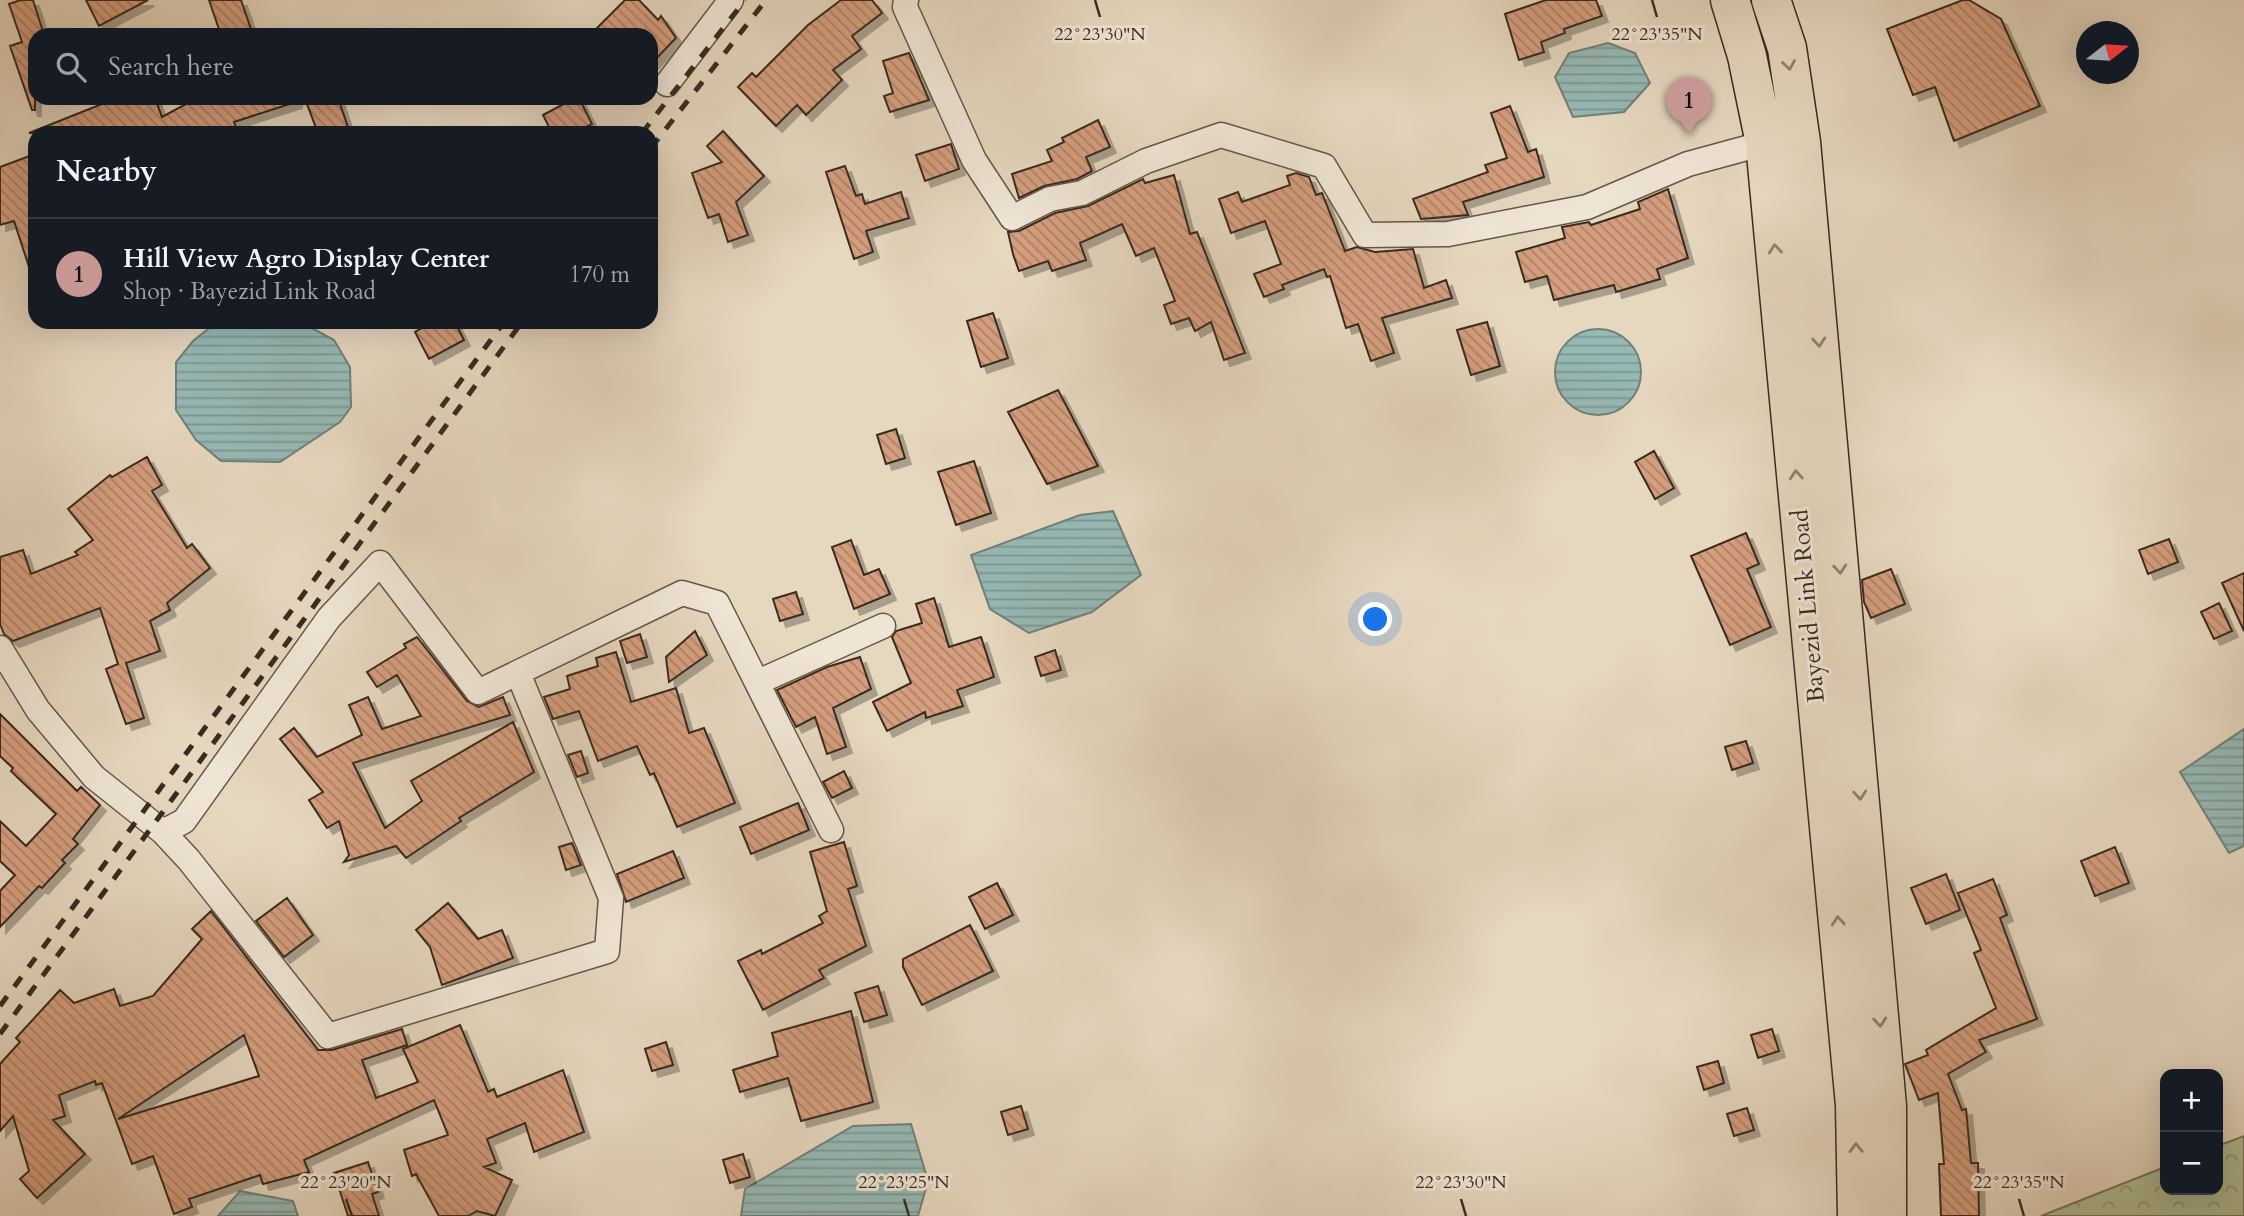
<!DOCTYPE html>
<meta charset="utf-8">
<style>
body{margin:0;font-family:Cardo,serif;background:#242831;color:#f1f3f6}
.controls{position:absolute;right:21px;bottom:21px;display:grid;overflow:hidden;border-radius:14px;box-shadow:0 7px 28px #0002}
.controls button{width:63px;height:63px;display:grid;place-items:center;padding:0;border:0;border-bottom:2px solid #363941;background:#171b24;color:#f1f3f6;font:35px sans-serif}
.compass{position:absolute;left:2076px;top:21px;width:63px;height:63px;border-radius:50%;background:#171b24;box-shadow:0 7px 28px #0002;rotate:73deg}
.you{position:absolute;left:1376px;top:620px;width:24px;height:24px;margin:-18px;border:5px solid #fff;border-radius:50%;background:#1a73e8;box-shadow:0 0 0 10px #1a73e833}
.badge{display:grid;place-items:center;width:46px;height:46px;border-radius:50%;background:#c59692;color:#111;font-size:23px;font-weight:700}
.pin{position:absolute;translate:-50% -58px;filter:drop-shadow(0 2px 4px #0008)}
.pin::after{content:'';position:absolute;top:37px;width:24px;height:21px;background:inherit;clip-path:polygon(0 0,100% 0,50% 100%)}
.list{margin:0;padding:0;list-style:none}
h2{display:flex;justify-content:space-between;align-items:center;height:91px;margin:0;padding:0 28px;font-size:30px}
h2 small{font-size:23px;font-weight:400;color:#9ea1a6}
.list li{display:grid;grid-template-columns:46px 1fr auto;gap:21px;align-items:center;box-sizing:border-box;height:112px;padding:0 28px;border-top:2px solid #363941}
.list b{display:block;font-size:26px;white-space:nowrap}
.list p{margin:0;font-size:23px;white-space:nowrap;color:#9ea1a6}
.list em{font-size:23px;font-style:normal;color:#9ea1a6}
.icon{flex:none;width:38px;height:38px;fill:none;stroke:currentColor;stroke-width:2;stroke-linecap:round;stroke-linejoin:round}
.map{position:relative;flex:none;width:2244px;height:1216px;overflow:hidden}
.search{position:absolute;background:#171b24;box-shadow:0 7px 28px #0002;left:28px;top:28px;width:630px;height:77px;display:flex;align-items:center;gap:18px;box-sizing:border-box;padding:0 24px;border-radius:21px;color:#9ea1a6;font-size:26px}
.panel{position:absolute;background:#171b24;box-shadow:0 7px 28px #0002;left:28px;top:126px;width:630px;height:203px;border-radius:21px}
.map>svg:first-child{display:block}
.forest{fill:url(#forest-crowns);stroke:#74755a;stroke-width:2}
.water{fill:url(#water-rules);stroke:#708079;stroke-width:2}
.building{fill:url(#building-back-hatch);stroke:#382b1f;stroke-width:2;fill-rule:evenodd;filter:url(#shadow)}
.lines{fill:none;stroke-linecap:round;stroke-linejoin:round}
.minor-casing{stroke:#645647;stroke-width:27}
.primary-casing{stroke:#382b1f;stroke-width:41}
.minor{stroke:#efe5d5;stroke-width:24}
.primary{stroke:#e6d7bf;stroke-width:38}
.rail{stroke:#382b1f;stroke-width:5;stroke-dasharray:12 12;stroke-linecap:butt}
.oneway{stroke:#8f816f}
.ticks{fill:none;stroke:#382b1f;stroke-width:2.5}
.labels{text-anchor:middle;dominant-baseline:central;stroke-width:6;stroke-linejoin:round;paint-order:stroke}
.street-label{font-size:24px;fill:#382b1f;stroke:#efe5d5}
.ticks-label{font-size:18px;text-anchor:middle;fill:#382b1f;stroke:#efe5d5;stroke-width:6;stroke-linejoin:round;paint-order:stroke}
</style>
<div class="map">
<svg width="2244" height="1216" viewBox="0 0 2244 1216">
<defs>
<pattern id="forest-crowns" width="20" height="18" patternUnits="userSpaceOnUse" patternTransform="scale(1.75)"><rect width="20" height="18" fill="#b0bf96"/><path d="M2 6a3 3 0 1 1 6 0M12 15a3 3 0 1 1 6 0" fill="none" stroke="#909b7a"/></pattern>
<pattern id="water-rules" width="6" height="5" patternUnits="userSpaceOnUse" patternTransform="scale(1.75)"><rect width="6" height="5" fill="#96b9b5"/><path d="M0 2.5h6" fill="none" stroke="#7b9793"/></pattern>
<pattern id="building-back-hatch" width="6" height="6" patternUnits="userSpaceOnUse" patternTransform="scale(1.75)"><rect width="6" height="6" fill="#d59e7e"/><path d="M-1 5l2 2M0 0l6 6M5-1l2 2" fill="none" stroke="#ae8167"/></pattern>
<filter id="shadow"><feDropShadow dx="6" dy="6" stdDeviation="0" flood-color="#0004"/></filter>
</defs>
<rect width="100%" height="100%" fill="#e6d7bf"/>
<filter id="stains"><feTurbulence type="fractalNoise" baseFrequency=".00286" numOctaves="4"/><feColorMatrix values="0 0 0 0 .2 0 0 0 0 .09 0 0 0 0 .02 0 0 0 .5 -.17"/></filter>
<radialGradient id="worn" r=".72"><stop offset=".6" stop-color="#630" stop-opacity="0"/><stop offset="1" stop-color="#630" stop-opacity=".3"/></radialGradient>
<path class="forest" d="M2244 1136V1216H2041L2165 1167V1190H2218V1146Z"/>
<path class="water" d="M1608 43 1635 53 1650 83 1624 112 1573 117 1555 77 1569 53Z
M217 322H301L334 340 350 367 351 407 340 422 280 462 221 461 196 440 176 410V362L193 341Z
M1555 372a43 43 0 1 1 86 0a43 43 0 1 1-86 0Z
M1113 511 1141 575 1092 612 1029 633 990 609 971 555 1080 515Z
M2244 729V846L2229 853 2180 772Z
M911 1124 928 1181 918 1216H741L745 1189 853 1126Z
M240 1191 293 1201 298 1216H218Z"/>
<path class="building" d="M21 0H33L44 35H35V110H32L10 46 22 42 9 4Z
M86 0H148L99 26Z
M209 0H241L253 35H221Z
M625 0H639L658 20 661 16 676 38 651 64V35H590Z
M841 0H872L882 13 852 36 861 49 833 70 842 80 806 115 797 105 776 126 738 87 752 73 756 77 808 25Z
M1546 0H1596L1602 16 1564 29 1565 33 1541 42 1544 52 1519 60 1505 14Z
M1963 0H1969L2001 19 2040 106 1954 141 1935 87 1913 95 1887 29Z
M909 53 929 100 890 112 884 96 893 93 883 61Z
M117 98H127L129 103 155 98 162 117 197 98H296V102L234 122 238 133H183L181 128 167 133H29Z
M325 98H338L350 133H318L307 104Z
M575 98H579L592 124 575 133H552L543 115Z
M1510 106 1528 152 1536 149 1544 177 1463 202 1468 215 1421 219 1413 199 1488 172 1485 165 1507 158 1491 113Z
M1098 120 1110 147 1086 157 1092 171 1077 179 1044 186 1019 198 1012 174 1052 161 1047 150 1064 142 1062 138Z
M723 131 764 176 736 202 748 235 728 242 719 214 708 218 692 173 722 162 707 146Z
M951 144 959 169 925 181 916 155Z
M35 154V272L31 273 14 221 0 225V167Z
M845 166 856 196 862 194 865 204 901 192 909 218 866 231 873 252 854 259 826 172Z
M1296 173 1309 177 1316 195 1322 193 1345 251 1357 247 1375 252 1413 249 1424 288 1446 280 1452 298 1382 318 1394 353 1371 361 1358 324 1346 328 1330 276 1327 277 1324 269 1282 285 1284 289 1264 297 1254 274 1281 264 1265 221 1231 233 1219 199 1238 192 1242 202 1290 185 1287 176Z
M1174 175 1190 234 1197 232 1245 353 1224 360 1211 322 1195 331 1189 318 1171 324 1164 305 1175 301 1154 248 1136 256 1122 224 1080 243 1086 260 1052 271 1048 261 1019 271 1013 254 1008 232 1019 231 1055 213 1088 206 1143 179 1145 183Z
M1668 189 1688 258 1657 269 1660 279 1616 292 1614 285 1554 300 1547 276 1525 282 1516 252 1565 238 1562 227 1589 222 1591 225 1640 209 1638 202Z
M993 313 1008 358 981 367 967 321Z
M433 322H455L464 340 429 359 415 332Z
M1487 322 1500 366 1471 375 1457 330Z
M1058 390 1098 466 1047 484 1008 412Z
M896 429 905 458 886 464 877 435Z
M1654 451 1674 488 1655 499 1635 462Z
M147 457 162 485 152 491 187 548 192 544 210 568 167 603 170 610 150 621 160 651 126 663 144 718 126 724 106 669 118 664 100 608 13 641 4 634 0 624V557L23 550 31 574 78 555 75 552 93 540 68 509 110 475 112 477Z
M974 461 991 513 956 525 938 472Z
M1746 533 1759 564 1747 569 1771 627 1730 645 1691 556Z
M2169 539 2178 562 2148 574 2139 550Z
M851 540 864 575 879 569 890 594 854 609 832 547Z
M1891 569 1905 604 1871 618 1864 602 1862 580Z
M2244 573V631L2222 583Z
M796 592 803 614 780 621 773 599Z
M934 598 949 647 981 637 994 677 957 690 963 706 926 718 925 712 887 731 873 702 911 683 892 637 896 631 922 623 916 604Z
M2219 603 2232 631 2214 639 2201 612Z
M695 631 707 655 669 682 666 657Z
M640 634 647 657 627 663 620 641Z
M417 637 467 701 479 707 503 697 510 715 353 763 385 828 422 801 411 781 513 722 534 772 459 818 461 821 406 858 396 846 344 862 349 855 339 821 327 828 309 800 323 792 280 739 294 728 317 757 362 735 349 705 368 697 382 729 421 716 397 675 377 687 367 672 406 648 404 644Z
M1055 650 1061 670 1041 676 1035 657Z
M616 652 631 702 676 688 689 733 704 728 735 803 677 827 654 773 650 775 637 746 598 761 579 711 553 719 544 697 570 689 567 676 598 666 596 658Z
M860 657 871 689 833 708 846 747 827 754 815 717 796 727 777 690 827 667Z
M0 714 77 791 81 787 100 805 73 839 78 844 62 860 65 863 42 888 39 886 0 927V891L15 875 0 861V821L26 846 56 814 11 771 13 768 0 756Z
M1746 741 1753 763 1732 770 1725 747Z
M581 751 588 773 577 777 568 755Z
M844 771 852 788 832 798 823 782Z
M798 803 809 830 751 854 740 827Z
M844 842 857 886 848 889 866 946 819 970 824 978 763 1010 738 961 761 950 762 954 823 923 819 916 827 911 810 852Z
M572 843 581 865 566 870 559 847Z
M2115 847 2129 883 2095 896 2081 861Z
M673 851 684 878 626 902 617 874Z
M1946 874 1960 910 1926 924 1911 888Z
M1993 879 2007 915 2000 918 2037 1019 1979 1040 1986 1052 1948 1074 1962 1110 1966 1109 1971 1163H1978L1979 1216H1941L1939 1164H1944L1938 1093 1919 1100 1905 1064 1928 1055 1926 1050 1996 1008 1974 953 1981 950 1958 893Z
M997 883 1013 915 985 929 969 897Z
M287 898 313 935 284 957 256 921Z
M448 903 478 939 502 930 513 958 442 985 430 947 416 930Z
M211 911 318 1050H332L402 1029 407 1045 362 1060 376 1098 418 1082 403 1049 460 1025 488 1092 494 1089 497 1097 563 1070 584 1132 534 1152 525 1123 487 1139 496 1163 484 1167 512 1180 495 1216 477 1211 468 1216H439L416 1174 412 1176 404 1150 448 1135 434 1100 304 1160 309 1172 263 1184 260 1175 189 1199 192 1207 174 1214 153 1156 132 1164 102 1083 96 1085 95 1081 59 1095 65 1116 53 1120 85 1154 37 1198 20 1179 29 1171 13 1116 0 1131V1064L20 1042 16 1038 60 990 74 1003 114 989 120 1006 153 996 202 939 192 929ZM244 1035 259 1076 118 1119Z
M970 925 993 971 922 1005 903 967V959Z
M878 986 887 1015 864 1022 855 993Z
M851 1011 873 1102 801 1121 788 1078 740 1092 733 1070 778 1056 772 1033Z
M1772 1029 1779 1051 1758 1058 1751 1035Z
M666 1042 673 1065 652 1071 645 1049Z
M1718 1061 1724 1083 1704 1090 1697 1067Z
M1021 1106 1028 1129 1008 1135 1001 1112Z
M1747 1108 1754 1130 1734 1136 1727 1114Z
M743 1154 750 1177 730 1183 723 1160Z
M368 1162 378 1192 372 1194 379 1216H348L334 1173Z"/>
<g class="lines">
<g class="minor-casing">
<path id="minor" d="M906 0 905 7 974 160 1012 218 1050 199 1082 193 1146 161 1221 135 1324 166 1365 235 1448 234 1587 207 1688 164 1765 143
M667 84 731 0
M0 648 38 710 94 777 163 832 184 821 329 618 380 563 478 692 682 593 717 603 831 830
M758 682 883 626
M163 832 189 860 328 1036 607 951 611 898 518 673"/>
</g>
<g class="primary-casing">
<path id="primary" d="M1730 0 1747 56 1765 143 1855 1105 1857 1216
M1771 0 1787 48 1801 142 1887 1106V1216"/>
</g>
<use href="#minor" class="minor"/>
<use href="#primary" class="primary"/>
<path class="rail" d="M642 133 745 0
M651 148 766 0
M0 1006 504 322
M0 1034 522 322"/>
</g>
<defs><path id="oneway-chevron" d="M-2-3.5L2.5 0L-2 3.5" fill="none" stroke-width="1.6" stroke-linecap="round" stroke-linejoin="round" transform="scale(1.75)"/></defs>
<g class="oneway">
<use href="#oneway-chevron" transform="translate(1789 65) rotate(81)"/>
<use href="#oneway-chevron" transform="translate(1775 249) rotate(-95)"/>
<use href="#oneway-chevron" transform="translate(1819 342) rotate(85)"/>
<use href="#oneway-chevron" transform="translate(1796 475) rotate(-95)"/>
<use href="#oneway-chevron" transform="translate(1840 569) rotate(85)"/>
<use href="#oneway-chevron" transform="translate(1860 795) rotate(85)"/>
<use href="#oneway-chevron" transform="translate(1838 921) rotate(-95)"/>
<use href="#oneway-chevron" transform="translate(1880 1022) rotate(85)"/>
<use href="#oneway-chevron" transform="translate(1856 1148) rotate(-91)"/>
</g>
<path class="ticks" d="M1095 0 1100 17M1652 0 1657 17M346 1199 352 1216M904 1199 909 1216M1461 1199 1466 1216M2019 1199 2024 1216"/>
<g class="labels">
<g class="street-label">
<text transform="translate(1808 606) rotate(-95)">Bayezid Link Road</text>
</g>
</g>
<g class="ticks-label">
<text x="1100" y="40">22°23'30"N</text>
<text x="1657" y="40">22°23'35"N</text>
<text x="346" y="1188">22°23'20"N</text>
<text x="904" y="1188">22°23'25"N</text>
<text x="1461" y="1188">22°23'30"N</text>
<text x="2019" y="1188">22°23'35"N</text>
</g>
<rect width="100%" height="100%" filter="url(#stains)"/>
<rect width="100%" height="100%" fill="url(#worn)"/>
</svg>
<div class="controls">
<button>+</button>
<button>−</button>
</div>
<svg class="compass" viewBox="-18 -18 36 36"><path d="M0-13l5 13h-10z" fill="#e53935"/><path d="M0 13l5-13h-10z" fill="#9ea1a6"/></svg>
<div class="you"></div>
<div class="pin badge" style="left:1689px;top:135px">1</div>
<div class="search"><svg class="icon" aria-label="search" viewBox="0 0 24 24"><circle cx="10" cy="10" r="6"/><path d="M15 15l6 6"/></svg>Search here</div>
<section class="panel">
<h2>Nearby<small></small></h2>
<ul class="list">
<li><span class="badge">1</span><div><b>Hill View Agro Display Center</b><p>Shop · Bayezid Link Road</p></div><em>170 m</em></li>
</ul>
</section>
</div>
